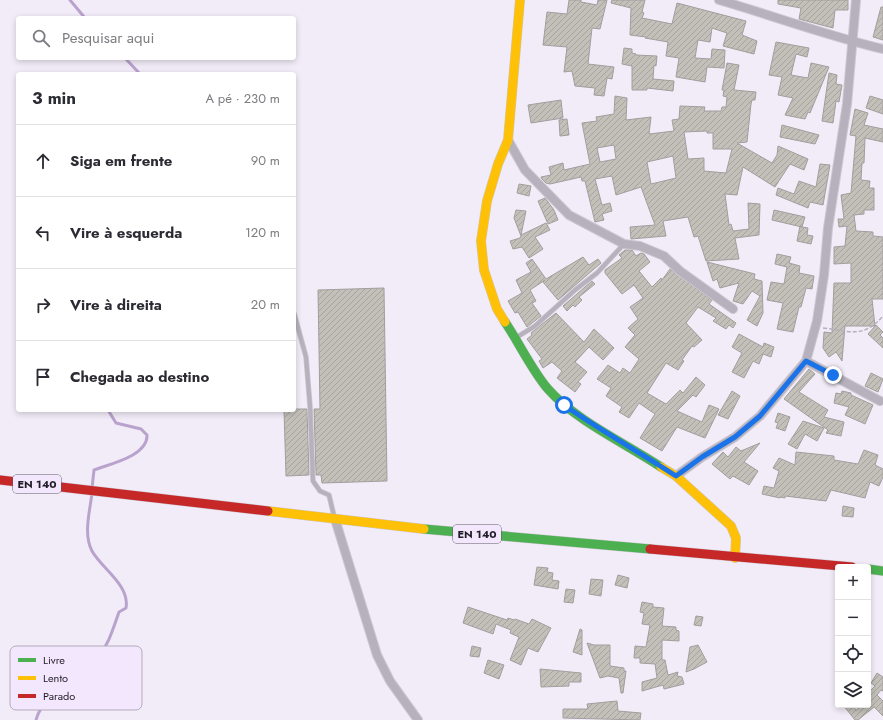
<!DOCTYPE html>
<html lang="pt">
<meta charset="utf-8">
<style>
body{margin:0;font-family:Jost,sans-serif;background:#f2f2f3;color:#2b2b33}
.controls{position:absolute;right:12px;bottom:12px;display:grid;overflow:hidden;border-radius:4px;box-shadow:0 2px 6px #0003}
.controls button{width:36px;height:36px;display:grid;place-items:center;padding:0;border:0;border-bottom:1px solid #e1e1e2;background:#fff;color:#2b2b33;font:20px sans-serif}
.stop{position:absolute;width:12px;height:12px;margin:-9px;border:3px solid #1a73e8;border-radius:50%;background:#fff}
.stop.end{background:#1a73e8;border-color:#fff;box-shadow:0 1px 4px #0008}
.list{margin:0;padding:0;list-style:none}
h2{display:flex;justify-content:space-between;align-items:center;height:52px;margin:0;padding:0 16px;font-size:17px}
h2 small{font-size:13px;font-weight:400;color:#7c7c81}
.list li{display:grid;grid-template-columns:26px 1fr auto;gap:12px;align-items:center;box-sizing:border-box;height:72px;padding:0 16px;border-top:1px solid #e1e1e2}
.list b{display:block;font-size:15px;white-space:nowrap}
.list em{font-size:13px;font-style:normal;color:#7c7c81}
.icon{flex:none;width:22px;height:22px;fill:none;stroke:currentColor;stroke-width:2;stroke-linecap:round;stroke-linejoin:round}
.map{position:relative;flex:none;width:883px;height:720px;overflow:hidden}
.search{position:absolute;background:#fff;box-shadow:0 2px 6px #0003;left:16px;top:16px;width:280px;height:44px;display:flex;align-items:center;gap:10px;box-sizing:border-box;padding:0 14px;border-radius:4px;color:#7c7c81;font-size:15px}
.panel{position:absolute;background:#fff;box-shadow:0 2px 6px #0003;left:16px;top:72px;width:280px;height:340px;border-radius:4px}
.map>svg:first-child{display:block}
.lines{fill:none;stroke-linecap:round;stroke-linejoin:round}
.stream{stroke:#b9a3cd;stroke-width:3}
.building{fill:url(#building-hatch);stroke:#a19e9e;fill-rule:evenodd}
.lane-casing{stroke:#ccc7d1;stroke-width:5.5}
.street-casing{stroke:#ccc7d1;stroke-width:10}
.fast-casing{stroke:#ccc7d1;stroke-width:10}
.slow-casing{stroke:#ccc7d1;stroke-width:10}
.jam-casing{stroke:#ccc7d1;stroke-width:10}
.path{stroke:#b6b0ba;stroke-width:1.5;stroke-dasharray:4 2;stroke-linecap:butt}
.lane{stroke:#b6b1bc;stroke-width:4}
.street{stroke:#b6b1bc;stroke-width:8}
.fast{stroke:#4caf50;stroke-width:9}
.slow{stroke:#ffc107;stroke-width:9}
.jam{stroke:#c62828;stroke-width:9}
.route{stroke:#1a73e8;stroke-width:5}
.labels{text-anchor:middle;dominant-baseline:central;stroke-width:4;stroke-linejoin:round;paint-order:stroke}
.shield{fill:#f2e7fd;stroke:#5f5866;stroke-width:1}
.shield-label{font-size:11px;font-weight:bold;fill:#201b25}
.key{fill:#f2e7fd;stroke:#b3aabc;stroke-width:1}
.key-label{font-size:11px;fill:#201b25}
</style>
<div class="map">
<svg width="883" height="720" viewBox="0 0 883 720">
<defs>
<pattern id="building-hatch" width="6" height="6" patternUnits="userSpaceOnUse"><rect width="6" height="6" fill="#c3bfb9"/><path d="M-1 1l2-2M0 6l6-6M5 7l2-2" fill="none" stroke="#a7a49f"/></pattern>
</defs>
<rect width="100%" height="100%" fill="#f2ecf8"/>
<g class="lines">
<path class="stream" d="M70 0 85 18
M125 58 140 74
M92 488 94 470C110 464 148 456 147 435L141 429 116 423 108 410
M36 720C39 707 58 684 69 677 79 670 89 669 97 659 109 644 113 629 119 612L126 608C130 585 102 569 92 551 83 534 90 511 92 493"/>
</g>
<path class="building" d="M569 0H581V2L597 5 598 0H607L600 29 592 28 588 64 614 67 612 79 607 78 604 96 594 95 595 88 575 86 572 71 564 72 567 47 543 45 547 12 567 14Z
M612 0H645L642 12 644 13 642 18 672 24 677 3 746 21 742 35 757 41 754 54 723 46 727 33 712 28 710 42 698 40 695 58 711 59 712 49 725 50 724 68 707 67 705 82 676 77 679 58 666 56 668 42 645 38 646 37 630 35 631 8 611 3Z
M778 0H848V10H835L833 28 799 19 801 8 778 4Z
M881 7H883V40L873 37Z
M776 42 809 48 807 57 796 54 791 75 808 78 811 63 829 67 810 113 808 112 805 119 785 115 793 98 778 95 782 77 769 75Z
M624 48 632 49V53L636 54V55L657 56 656 66 654 65 653 79 674 81 673 91 647 88V90H632V66L622 64Z
M727 63 739 65 734 90 756 92 755 100H752L751 104 747 142 737 143 772 163 777 155 778 146 808 159 804 170 790 164 775 187 743 167 737 195 725 194 729 225 731 224 733 231 749 229 748 203 760 204 759 235 735 238 739 259 706 261 698 236 694 237 688 217 663 221 666 236 631 239 630 227 655 225 641 187 616 195 612 176 595 179 602 205 610 203 612 211 602 214 604 220 595 222 585 181H582L581 177 550 184 546 183 542 179 541 177 551 175 549 167 563 163 564 170 590 164 582 123 597 121 596 117 614 114 615 96 627 98 626 120 651 117 649 134 674 131 672 120 679 119 680 106 705 107 704 111H721L722 107H726L727 97 723 96 724 90H722ZM707 131V133H713V149H732L726 173 704 171V158L688 159 684 132ZM614 145 616 159 600 162 597 148ZM673 156 676 178 651 184 647 162Z
M829 73 837 75 836 84 842 85 839 102 836 101 833 123 822 121Z
M870 96 883 100V114L866 108Z
M561 100 563 118 531 123 528 105Z
M855 109 868 113 864 125 883 129V142L865 138 864 163H862L861 180 870 181 869 188H874V210H864V214L854 215 856 231 873 232V236L883 237V299H872L875 326H845L842 361 836 352 829 357 823 348 824 332 832 333 834 283H851V263L834 264V247L845 246 847 226 839 227 838 219H844L841 195 851 193 856 136 850 135Z
M567 119 569 135 560 136 559 120Z
M782 125 819 135 815 144 780 137Z
M820 164 830 165 823 205 810 202 808 208 776 195 778 188 794 194 799 181 816 187Z
M519 184 531 186 529 196 517 193Z
M545 198 554 210 558 220 548 224 538 201Z
M516 210 526 211 521 235 546 223 550 230 535 237 543 249 529 258 522 247 513 249 510 241 520 238 521 236 514 218Z
M774 210 805 217 802 227 808 228 807 235 813 236 811 244 797 241 800 226 802 227 772 220Z
M625 250H632L636 256 641 253 644 254 650 262 639 271 652 287 661 278 662 280 670 269 712 300 709 304 736 323 733 328 729 325 726 329 713 321 716 318 698 307 686 323 702 340 694 347 692 346 682 360 684 361 678 370 666 363 647 393 666 404 680 390 683 393 696 377 705 385 696 397 693 395 677 411 702 422 709 405 719 409 705 438 677 427 662 451 640 438 655 414 639 403 629 418 619 412 622 407 606 396 611 388 597 379 608 365 620 373 623 368 630 373 639 359 625 347 635 335 628 328 638 319 630 307 643 298 634 285 622 294 605 273V270L622 258 619 255Z
M777 254 791 257 789 263 800 266 799 273 814 276 812 289 806 288 801 307H799L793 332 777 329 783 303 767 300 771 282 784 284 787 267 775 264Z
M583 257 589 265 598 259 601 263 558 300 543 282 545 280 530 290 536 301 532 303 541 316 527 327 518 312 515 313 508 301 522 293 516 280 531 272 526 263 532 259 546 279Z
M707 262 755 274 754 279 762 281 763 313 757 326 747 320 760 296 752 291 743 304 733 301 739 283 720 288 717 279 713 281Z
M592 281 595 284 579 297 582 300 575 307 573 305 567 311 563 306Z
M384 288 387 481 322 483 321 475H316L314 409H320L318 290Z
M556 313 584 342 594 329 614 348 603 360 589 347 575 362 587 372 578 382 581 384 575 392 557 378 562 371 552 362 543 368 539 361 542 359 527 339 532 335 531 333Z
M876 325 883 332 880 335 883 338V348L868 334Z
M739 334 763 347 764 343 774 347 771 357 763 354 759 364 753 361 744 378 732 372 742 353 732 347Z
M809 369 815 374 799 392 828 410 824 417 844 422 841 436 826 433 828 430 784 399Z
M871 373 883 379 878 392 865 386Z
M732 391 740 396 728 419 718 415Z
M842 391 851 393V395L873 405 865 424 845 415 849 407 834 403 836 393 841 394Z
M294 409H307L309 475 286 476 284 410Z
M778 413 790 417 785 431 776 428 778 423 775 422Z
M803 421 824 428 817 441 805 434 797 449 788 444Z
M760 443 744 462 758 471 749 485 733 476 730 479 712 464 723 452 728 457 736 447 741 451Z
M864 450 878 455 875 465 883 469V477L879 486 870 482 865 498 831 490 826 501 785 496V498L780 497V498L762 494 764 486 774 488 779 471 773 468 779 458 795 465 796 452 834 456V460L858 464Z
M843 506 854 508 853 517 842 516Z
M537 567 548 568 547 572 553 573 552 580 559 581 558 589 534 585Z
M618 575 629 578 627 588 615 585Z
M591 579 603 580 601 596 589 594Z
M566 589 575 590 573 603 564 602Z
M642 602 653 604V607L664 608 662 626 676 627V630L679 631V641L662 640V660H665L668 675 678 672 677 676 682 677 684 684 664 689 663 685 642 691V682L657 678 655 664 640 663V658H634L635 646 646 647 650 625 642 624 644 613 640 612Z
M468 607 507 620 508 618 514 620 515 619 529 624 532 619 551 628 538 652 528 648 521 665 510 660 519 637 510 633 511 630 496 624 493 634 463 623Z
M696 616 703 617 701 626 694 625Z
M580 629 582 630V655L573 652Z
M587 643 594 645H610V666L624 668V671H626L623 693H621L619 678 608 676 600 678Z
M698 645 707 662 694 669 686 672 690 647Z
M472 646 481 648 479 657 470 656Z
M488 660 504 665 499 679 484 673Z
M540 669 581 673V682H569V686L541 687Z
M877 673 883 677V691L881 690 877 695 883 701V716L874 707 858 720H855L843 705H852L856 710 863 705H868V693L875 686 871 683Z
M617 701 618 711 641 713 640 720 563 718V709H588L587 704Z"/>
<g class="lines">
<g class="lane-casing">
<path id="lane" d="M294 313 306 357 310 406 313 481 320 491 329 495 334 516
M517 337 535 326 575 290 597 273 624 244"/>
</g>
<g class="street-casing">
<path id="street" d="M719 0C774 16 828 36 883 49
M508 140 525 170 569 215 624 244 640 246 664 256 680 271 733 309
M806 361 880 401
M676 476 702 457 735 437 760 416 806 361 817 321 824 275 828 228 847 104 856 0
M335 519 377 655 390 681 418 720"/>
</g>
<g class="fast-casing">
<path id="fast" d="M505 322C518 341 533 372 548 389 576 421 625 443 661 467
M424 529 650 549
M868 569 883 571"/>
</g>
<g class="slow-casing">
<path id="slow" d="M505 322 497 309 484 270 481 241 487 201 498 164 508 140 520 0
M661 467 676 476 731 526 736 538 735 558
M268 511 424 529"/>
</g>
<g class="jam-casing">
<path id="jam" d="M0 480 268 511
M650 549 852 567"/>
</g>
<path class="path" d="M823 328C850 331 863 339 883 316"/>
<use href="#lane" class="lane"/>
<use href="#street" class="street"/>
<use href="#fast" class="fast"/>
<use href="#slow" class="slow"/>
<use href="#jam" class="jam"/>
</g>
<g class="lines">
<path class="route" d="M564 405C600 430 639 452 676 476L702 457 735 437 760 416 806 361 833 375"/>
</g>
<g class="labels">
<g class="shield">
<rect x="13" y="475" width="48" height="18" rx="3"/>
<rect x="453" y="525" width="48" height="18" rx="3"/>
</g>
<g class="shield-label">
<text x="37" y="484">EN 140</text>
<text x="477" y="534">EN 140</text>
</g>
</g>
<rect x="10" y="646" width="132" height="64" rx="6" class="key"/>
<rect x="18" y="658" width="18" height="4" fill="#4caf50"/>
<rect x="18" y="676" width="18" height="4" fill="#ffc107"/>
<rect x="18" y="694" width="18" height="4" fill="#c62828"/>
<g class="key-label">
<text x="43" y="664">Livre</text>
<text x="43" y="682">Lento</text>
<text x="43" y="700">Parado</text>
</g>
</svg>
<div class="controls">
<button>+</button>
<button>−</button>
<button><svg class="icon" aria-label="locate" viewBox="0 0 24 24"><circle cx="12" cy="12" r="6"/><path d="M12 2v4M12 18v4M2 12h4M18 12h4"/></svg></button>
<button><svg class="icon" aria-label="layers" viewBox="0 0 24 24"><path d="M12 4l9 5-9 5-9-5zM3 14l9 5 9-5"/></svg></button>
</div>
<div class="stop" style="left:564px;top:405px"></div>
<div class="stop end" style="left:833px;top:375px"></div>
<div class="search"><svg class="icon" aria-label="search" viewBox="0 0 24 24"><circle cx="10" cy="10" r="6"/><path d="M15 15l6 6"/></svg>Pesquisar aqui</div>
<section class="panel">
<h2>3 min<small>A pé · 230 m</small></h2>
<ul class="list">
<li><svg class="icon" aria-label="ahead" viewBox="0 0 24 24"><path d="M12 20V5M6 11l6-6 6 6"/></svg><div><b>Siga em frente</b></div><em>90 m</em></li>
<li><svg class="icon" aria-label="left" viewBox="0 0 24 24"><path d="M17 20v-9H6M10 6l-5 5 5 5"/></svg><div><b>Vire à esquerda</b></div><em>120 m</em></li>
<li><svg class="icon" aria-label="right" viewBox="0 0 24 24"><path d="M7 20v-9h11M14 6l5 5-5 5"/></svg><div><b>Vire à direita</b></div><em>20 m</em></li>
<li><svg class="icon" aria-label="arrive" viewBox="0 0 24 24"><path d="M6 21V4h12l-3 4 3 4H6"/></svg><div><b>Chegada ao destino</b></div></li>
</ul>
</section>
</div>
